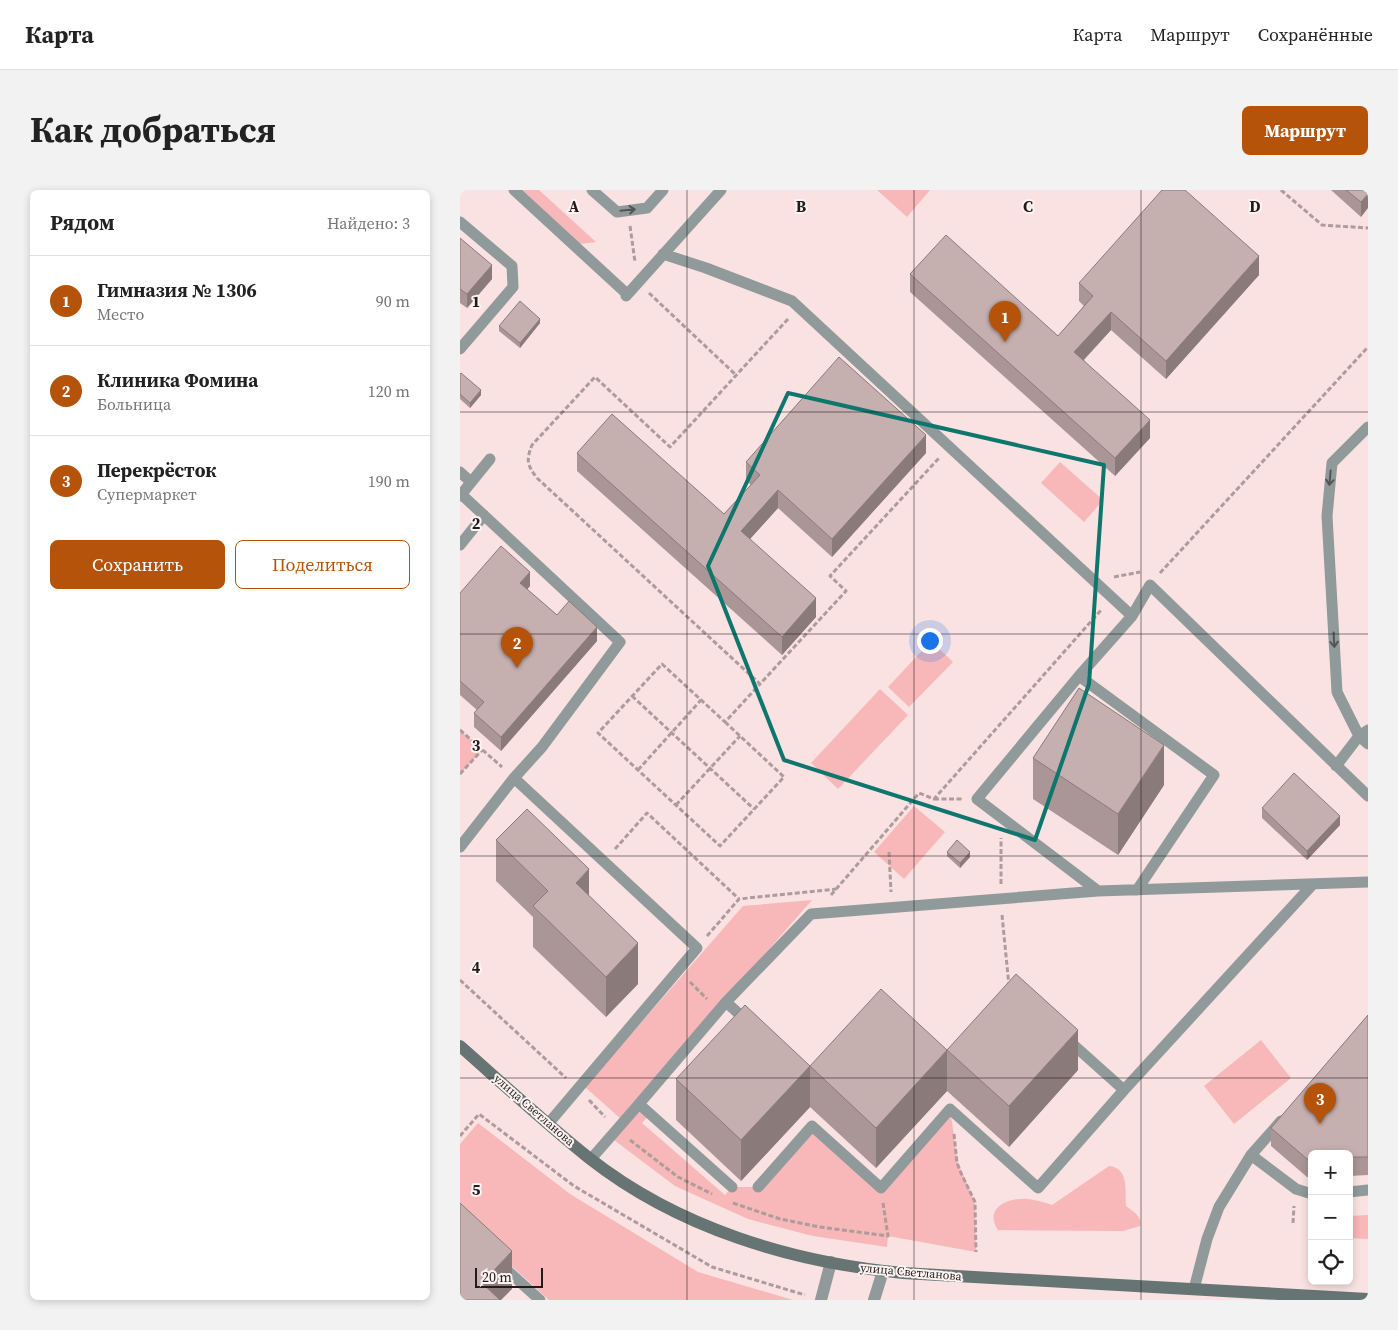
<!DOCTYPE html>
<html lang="ru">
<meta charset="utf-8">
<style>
body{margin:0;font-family:"Source Serif 4",serif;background:#f2f2f2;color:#222}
.controls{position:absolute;right:15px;bottom:15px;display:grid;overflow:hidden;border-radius:8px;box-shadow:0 2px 8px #0003}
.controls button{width:45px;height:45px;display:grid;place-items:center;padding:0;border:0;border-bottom:1px solid #e0e0e0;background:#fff;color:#222;font:25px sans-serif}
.scale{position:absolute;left:15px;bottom:12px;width:68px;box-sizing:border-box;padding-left:5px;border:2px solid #231b1b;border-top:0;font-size:14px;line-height:18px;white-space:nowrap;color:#231b1b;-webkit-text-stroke:4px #fdf3f3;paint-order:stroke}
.you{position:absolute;left:469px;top:450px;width:18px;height:18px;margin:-12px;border:4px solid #fff;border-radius:50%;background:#1a73e8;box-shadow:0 0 0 8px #1a73e833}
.badge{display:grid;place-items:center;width:32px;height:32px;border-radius:50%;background:#b45309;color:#fff;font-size:16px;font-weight:700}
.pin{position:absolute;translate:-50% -41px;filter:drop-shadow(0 1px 2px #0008)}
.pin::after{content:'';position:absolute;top:26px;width:18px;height:15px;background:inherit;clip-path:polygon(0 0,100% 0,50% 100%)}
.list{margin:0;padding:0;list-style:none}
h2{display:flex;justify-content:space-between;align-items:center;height:65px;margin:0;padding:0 20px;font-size:21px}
h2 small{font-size:16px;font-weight:400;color:#767676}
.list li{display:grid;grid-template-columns:32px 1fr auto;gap:15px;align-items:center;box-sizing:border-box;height:90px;padding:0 20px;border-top:1px solid #e0e0e0}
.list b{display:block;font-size:19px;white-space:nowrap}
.list p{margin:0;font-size:16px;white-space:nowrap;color:#767676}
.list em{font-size:16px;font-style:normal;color:#767676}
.actions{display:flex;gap:10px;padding:15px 20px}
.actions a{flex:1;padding:11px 0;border:1px solid #b45309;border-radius:8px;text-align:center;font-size:18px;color:#b45309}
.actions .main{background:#b45309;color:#fff}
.icon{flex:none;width:28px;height:28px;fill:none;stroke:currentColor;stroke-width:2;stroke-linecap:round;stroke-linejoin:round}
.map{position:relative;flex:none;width:908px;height:1110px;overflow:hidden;border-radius:8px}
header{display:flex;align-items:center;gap:30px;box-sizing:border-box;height:70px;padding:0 25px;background:#fff;border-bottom:1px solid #e0e0e0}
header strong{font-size:24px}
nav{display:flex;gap:28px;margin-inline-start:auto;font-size:18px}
.intro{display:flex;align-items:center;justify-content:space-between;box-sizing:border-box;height:120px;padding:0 30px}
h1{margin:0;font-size:35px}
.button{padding:12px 22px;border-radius:8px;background:#b45309;color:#fff;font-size:18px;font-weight:700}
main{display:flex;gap:30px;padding:0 30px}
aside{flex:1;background:#fff;border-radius:8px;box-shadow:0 2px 8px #0003}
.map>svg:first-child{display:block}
.green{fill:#f8b7b8}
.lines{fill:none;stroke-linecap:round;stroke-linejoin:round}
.path{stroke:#ae9b9b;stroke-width:3;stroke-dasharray:5 2.5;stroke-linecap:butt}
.lane{stroke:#909a9a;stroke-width:11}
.street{stroke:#909a9a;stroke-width:12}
.secondary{stroke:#667574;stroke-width:12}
.wall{fill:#aa9696}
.shaded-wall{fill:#8b7a7a}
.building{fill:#c6afaf;stroke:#8b7a7a}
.oneway{stroke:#545454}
.marked{fill:none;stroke:#0f766e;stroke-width:4;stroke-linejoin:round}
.grid{fill:none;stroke:#231b1b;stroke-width:1;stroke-opacity:0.55}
.labels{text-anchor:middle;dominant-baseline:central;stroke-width:4;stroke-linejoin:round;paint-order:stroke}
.street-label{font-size:12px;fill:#231b1b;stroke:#fdf3f3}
.grid-label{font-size:16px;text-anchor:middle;font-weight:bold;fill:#231b1b;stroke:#fdf3f3;stroke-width:4;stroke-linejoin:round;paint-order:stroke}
</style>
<header>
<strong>Карта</strong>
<nav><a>Карта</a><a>Маршрут</a><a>Сохранённые</a></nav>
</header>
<div class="intro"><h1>Как добраться</h1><a class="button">Маршрут</a></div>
<main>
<aside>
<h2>Рядом<small>Найдено: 3</small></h2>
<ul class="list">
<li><span class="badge">1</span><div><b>Гимназия № 1306</b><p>Место</p></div><em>90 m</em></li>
<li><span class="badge">2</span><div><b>Клиника Фомина</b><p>Больница</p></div><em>120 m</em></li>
<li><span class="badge">3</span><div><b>Перекрёсток</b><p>Супермаркет</p></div><em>190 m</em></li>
</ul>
<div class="actions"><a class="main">Сохранить</a><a>Поделиться</a></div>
</aside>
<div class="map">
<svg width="908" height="1110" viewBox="0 0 908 1110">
<rect width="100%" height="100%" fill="#fae2e2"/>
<path class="green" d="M60 0H79L136 52 119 54Z
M417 0H470L447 27Z
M600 272 643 310 624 332 581 293Z
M471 451 493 472 449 517 428 497Z
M420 499 448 525 378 599 351 573Z
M0 540 22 560 0 584Z
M454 616 485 642 444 689 414 662Z
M352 710 161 929 125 897 283 716Z
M801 850 831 888 774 934 744 896Z
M179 914 190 924 182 933 265 1005 272 997H298L352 936 421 997 490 919 498 973 515 1012 516 1062 428 1046 427 1057 353 1046 288 1029 215 996 150 947Z
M18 933 110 1004 238 1082 333 1110H89L0 1029V954Z
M649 976C669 978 665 1000 666 1016 672 1021 683 1026 680 1036L663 1041 538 1040C523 1018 549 1007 568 1009 576 1010 584 1012 592 1015Z
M908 1025V1049L889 1048V1026Z"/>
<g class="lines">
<path class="path" d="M821 0 862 35 908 38
M170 36 175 72
M189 103 276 185
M328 129 210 257 135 187 72 255C66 270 67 275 77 288L300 494 386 401 370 386 479 268
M700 383 908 157
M654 387 680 382
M172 506 294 619
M265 532 324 587 260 656 138 543 202 474 265 532 300 494
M0 540 42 577
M178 580 241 510
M0 584 22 560
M474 609H502
M216 615 280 546
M155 659 187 623 279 709
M429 662 431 702
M541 694V648
M371 705 459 603 474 609 642 419
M542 725 549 796
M247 746 279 709 376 699
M0 790 106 888
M230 792 247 809
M129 910 145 927
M494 944 497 973 501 983 515 1012 516 1062
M0 946 19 924 114 996 252 1077 345 1105
M170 950 218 987 252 1004
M273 1013 320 1029 360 1037 428 1046 423 1013
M833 1033 834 1016"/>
<path class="lane" d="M54 0 167 104
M132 0 157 22 187 18 203 0
M0 32 52 76 53 97 0 159
M203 64 246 78 332 111 672 426
M166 106 261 0
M908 237 872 273 867 326 877 502 899 546 908 554
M0 282 11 292
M0 306 30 269
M0 355 24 325
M619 486 672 426 690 395 908 606
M876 576 899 546 908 540
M54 588 237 758 88 934
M0 657 54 588 82 557 160 452 1 304
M638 701 517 609 619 486 754 585 677 700
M266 812 289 833
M607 849 664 900
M179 914 266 812 351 724 638 701 908 692
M791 965 836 999 852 1004
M131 969 179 914 272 997
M298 997 352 936 421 998 490 919 578 998 664 900 853 694
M889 1002 908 1000
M40 1074 80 1110
M734 1099 747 1049 759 1017 791 965 821 931"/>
<path class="street" d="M361 1110 371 1072
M414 1110 423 1081"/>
<path class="secondary" d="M0 856C43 894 85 933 129 968 218 1038 331 1072 443 1083L908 1109"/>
</g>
<path class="wall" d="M871 0H908L901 27Z
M0 48 32 89 7 118 0 113Z
M450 84 598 146 624 116 619 111V93L799 85 706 189 651 140 624 170 690 248 655 286 450 102Z
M80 133 60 158 39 141V136Z
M0 184 21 205 10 218 0 209Z
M117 263 264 324 291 295 286 290V272L466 263 372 367 318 318 290 349 356 427 322 465 117 281Z
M70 396 67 399 97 425 137 451 41 561 14 537V523L17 520 0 505V403Z
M573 568 704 595 658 665 573 609Z
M802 618 880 635 847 670 802 628Z
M36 650 129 706 178 794 146 827 73 757V727L36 691Z
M487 662 510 667 500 678 487 666Z
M908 825V985L889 986V964H852V987H847L811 956V938Z
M487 860 618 880 549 957 487 901Z
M350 876 487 901 416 978 350 917 281 991 216 930V889Z"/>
<path class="shaded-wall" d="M908 4V18L901 27V12Z
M799 66V85L706 189V171Z
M32 75V89L7 118V104Z
M651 122V140L614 180V162Z
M80 129V133L60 158V153Z
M21 200V205L10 218V213Z
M690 230V248L655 286V268Z
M466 245V263L372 367V349Z
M318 300V318L281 359V341Z
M70 382V396L60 407V393Z
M356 408V427L322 465V447Z
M137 437V451L41 561V547Z
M704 555V595L658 665V624Z
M880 626V635L847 670V661Z
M510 662V667L500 678V673Z
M129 679V720L116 693Z
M178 753V794L146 827V787Z
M618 840V880L549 957V916Z
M487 860V901L416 978V938Z
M350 876V917L281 991V950Z
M52 1061V1099L41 1110H22V1093Z"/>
<path class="building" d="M702 0H725L799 66 706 171 651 122 614 162 690 230 655 268 450 84 486 45 598 146 633 106 619 93Z
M886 0H908V4L901 12Z
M0 48 32 75 7 104 0 99Z
M60 111 80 129 60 153 39 136Z
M379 167 466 245 372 349 318 300 281 341 356 408 322 447 117 263 152 224 264 324 300 285 286 272Z
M1 183 21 200 10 213 0 204V184Z
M41 356 70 382 60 393 97 425 109 411 137 437 41 547 14 523 24 512 0 491V403Z
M619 498 704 555 658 624 573 568Z
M834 583 880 626 847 661 802 618Z
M67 619 129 679 116 693 178 753 146 787 73 716 88 701 36 650Z
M497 650 510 662 500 673 487 662Z
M556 784 618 840 549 916 487 860Z
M421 799 487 860 416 938 350 876 281 950 216 889 285 815 350 876Z
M908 825V967H889V964H852V969H847L811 938Z
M0 1013 52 1061 22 1093 40 1110H0Z"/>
<defs><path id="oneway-shaft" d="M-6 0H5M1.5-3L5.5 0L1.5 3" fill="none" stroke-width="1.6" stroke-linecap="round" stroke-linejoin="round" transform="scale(1.25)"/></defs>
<g class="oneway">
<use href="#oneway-shaft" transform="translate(168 20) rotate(-6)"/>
<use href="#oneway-shaft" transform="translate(870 288) rotate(95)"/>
<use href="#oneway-shaft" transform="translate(874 450) rotate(87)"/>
</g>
<path class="marked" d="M328 203 644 275 629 494 575 650 324 570 248 376Z"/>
<path class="grid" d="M227 0V1110M454 0V1110M681 0V1110M0 222H908M0 444H908M0 666H908M0 888H908"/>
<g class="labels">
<g class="street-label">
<text transform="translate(74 920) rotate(41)">улица Светланова</text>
<text transform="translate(451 1082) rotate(5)">улица Светланова</text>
</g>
</g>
<g class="grid-label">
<text x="114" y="22">A</text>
<text x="341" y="22">B</text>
<text x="568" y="22">C</text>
<text x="795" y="22">D</text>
<text x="16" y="117">1</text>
<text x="16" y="339">2</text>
<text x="16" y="561">3</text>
<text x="16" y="783">4</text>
<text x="16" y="1005">5</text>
</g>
</svg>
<div class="controls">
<button>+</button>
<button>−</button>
<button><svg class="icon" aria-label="locate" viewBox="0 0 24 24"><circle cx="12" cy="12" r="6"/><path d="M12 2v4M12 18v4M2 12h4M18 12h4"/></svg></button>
</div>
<div class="scale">20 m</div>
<div class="you"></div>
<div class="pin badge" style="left:545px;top:152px">1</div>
<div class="pin badge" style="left:57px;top:478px">2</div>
<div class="pin badge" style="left:860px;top:934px">3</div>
</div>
</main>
